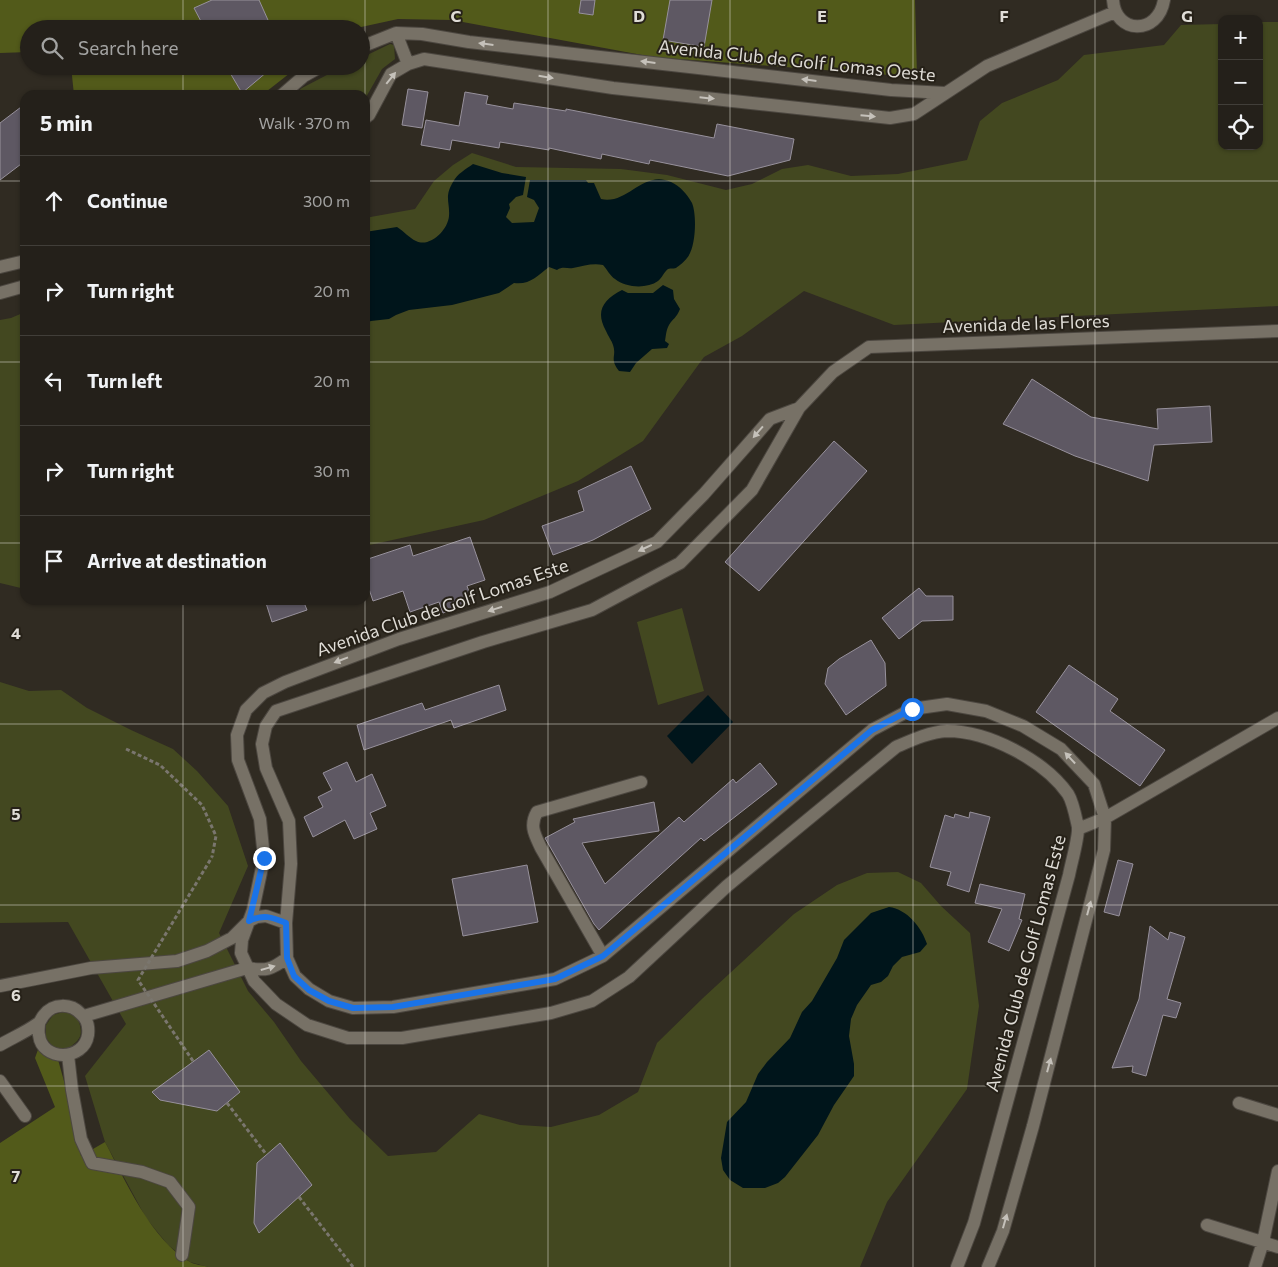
<!DOCTYPE html>
<meta charset="utf-8">
<style>
body{margin:0;font-family:Commissioner,sans-serif;background:#2c2823;color:#f1f3f6}
.controls{position:absolute;right:15px;top:15px;display:grid;overflow:hidden;border-radius:10px;box-shadow:0 1px 4px #0004}
.controls button{width:45px;height:45px;display:grid;place-items:center;padding:0;border:0;border-bottom:1px solid #413e39;background:#24201a;color:#f1f3f6;font:25px sans-serif}
.stop{position:absolute;width:15px;height:15px;margin:-11px;border:4px solid #1a73e8;border-radius:50%;background:#fff}
.stop.end{background:#1a73e8;border-color:#fff;box-shadow:0 1px 5px #0008}
.list{margin:0;padding:0;list-style:none}
h2{display:flex;justify-content:space-between;align-items:center;height:65px;margin:0;padding:0 20px;font-size:21px}
h2 small{font-size:16px;font-weight:400;color:#a3a3a2}
.list li{display:grid;grid-template-columns:32px 1fr auto;gap:15px;align-items:center;box-sizing:border-box;height:90px;padding:0 20px;border-top:1px solid #413e39}
.list b{display:block;font-size:19px;white-space:nowrap}
.list em{font-size:16px;font-style:normal;color:#a3a3a2}
.icon{flex:none;width:28px;height:28px;fill:none;stroke:currentColor;stroke-width:2;stroke-linecap:round;stroke-linejoin:round}
.map{position:relative;flex:none;width:1278px;height:1267px;overflow:hidden}
.search{position:absolute;background:#24201a;box-shadow:0 1px 4px #0004;left:20px;top:20px;width:350px;height:55px;display:flex;align-items:center;gap:12px;box-sizing:border-box;padding:0 18px;border-radius:28px;color:#a3a3a2;font-size:19px}
.panel{position:absolute;background:#24201a;box-shadow:0 1px 4px #0004;left:20px;top:90px;width:350px;height:515px;border-radius:15px}
.map>svg:first-child{display:block}
.green{fill:#434820}
.forest{fill:#525a1a}
.water{fill:#00151b}
.building{fill:#5e5863;stroke:#97919c}
.lines{fill:none;stroke-linecap:round;stroke-linejoin:round}
.minor-casing{stroke:#4c4740;stroke-width:14}
.path{stroke:#7a766e;stroke-width:3;stroke-dasharray:4 2.5;stroke-linecap:butt}
.minor{stroke:#777166;stroke-width:12}
.path-bridge{stroke:#7a766e;stroke-width:3;stroke-dasharray:4 2.5;stroke-linecap:butt}
.oneway{fill:#c5c1ba}
.route{stroke:#1a73e8;stroke-width:6}
.grid{fill:none;stroke:#dfdcd6;stroke-width:1;stroke-opacity:0.55}
.labels{text-anchor:middle;dominant-baseline:central;stroke-width:4;stroke-linejoin:round;paint-order:stroke}
.street-label{font-size:18px;fill:#dfdcd6;stroke:#262118}
.grid-label{font-size:16px;text-anchor:middle;font-weight:bold;fill:#dfdcd6;stroke:#262118;stroke-width:4;stroke-linejoin:round;paint-order:stroke}
</style>
<div class="map">
<svg width="1278" height="1267" viewBox="0 0 1278 1267">
<rect width="100%" height="100%" fill="#302b22"/>
<path class="green" d="M1259 22H1278V306L894 325 804 291 742 336 704 357 643 441 578 481 484 520 365 546V218L415 209 434 181 453 165 472 153 516 167 621 169 667 175 726 190 752 184 782 169 808 165 851 176 898 174 967 160 980 121 1002 103 1058 80 1084 55 1164 45 1181 25 1222 24V146H1259Z
M390 44 394 45 395 59 382 69 365 99V95H293L302 88 344 66H361V58Z
M25 312V589L0 583V320L11 318Z
M682 608 704 691 658 705 637 622Z
M0 682 29 691 61 690 87 708 131 730 173 749 197 771 228 806 248 866 219 933 248 991 274 1022 301 1061 350 1119 388 1156 436 1152 479 1114 520 1125 551 1127 599 1115 638 1092 657 1043 703 998 794 914 837 885 867 873 898 872 921 883 941 906 970 933 979 1006 967 1089 887 1202 860 1267H208L190 1262 168 1245 146 1218 105 1142 85 1076 126 1024 68 922 0 923Z
M66 1011 77 1017C84 1034 82 1039 67 1049L54 1048 46 1038V1025L53 1015Z"/>
<path class="forest" d="M0 0H915L917 77 653 57 452 20 398 19 352 29H29V52L0 53Z
M71 66H299L262 95H74Z
M40 1044 57 1056 67 1092 81 1156 105 1142C125 1180 151 1240 190 1262 195 1265 202 1265 208 1267H0V1143L55 1107 35 1058Z"/>
<path class="water" d="M473 164 502 173 526 177 523 195 516 197 509 204 510 208 506 217 512 223 534 222 539 208 534 200 527 197 530 180H586L588 183H594L601 199C628 205 643 169 671 182 680 186 687 194 692 203 697 215 696 248 687 258 685 261 679 266 676 268 673 269 671 268 668 269 664 272 662 278 658 281 647 289 626 288 615 279 610 276 607 269 603 265 592 263 584 266 573 268 567 269 563 266 557 270L549 267C537 276 530 285 514 283L499 293 452 305 409 310 396 315 389 319 371 321 365 323V232L397 227C404 231 409 238 416 241 430 248 448 230 449 216 450 202 444 197 453 182 457 174 466 169 473 164Z
M663 285 673 290 674 299 680 309C676 319 673 318 669 325 666 330 666 336 665 341L669 344 667 348 652 349 636 363 630 372 619 371C609 358 617 357 613 345 612 341 608 336 606 331 595 311 603 300 622 290L628 293H653Z
M708 695 733 722 692 764 667 736Z
M889 907C907 909 922 928 927 944L920 952 902 957 893 966 888 976 881 982 871 985 857 1005 851 1019 849 1036 854 1064V1076L834 1105 818 1135 785 1177 778 1183 765 1188H743L730 1180 723 1170 721 1158 727 1122 746 1102 758 1074 767 1062 790 1038 802 1012 812 1001 837 958 844 940 871 913Z"/>
<path class="building" d="M212 0H259L272 29H205L194 8Z
M581 0H595L593 15 579 13Z
M670 0H712L704 47 663 40Z
M226 66H274L242 93Z
M408 89 428 92 422 128 402 125Z
M465 92 488 96 486 104 513 109 514 103 566 111V109L714 138 717 124 794 139 790 160 728 176 650 160 649 164 602 154 601 159 549 148V150L500 142 499 148 452 140 450 150 421 145 426 120 459 126Z
M25 104V161L0 180V123Z
M1032 379 1091 417 1158 429 1157 409 1210 406 1212 442 1154 445 1148 481 1075 456 1003 424Z
M834 441 867 471 759 591 725 562Z
M631 466 651 509 593 540 553 555 542 526 584 511 578 491Z
M470 537 485 580 467 586 473 603 443 613 439 602 410 612 403 591 373 601 365 577V560L410 545 413 556Z
M919 588 926 596H953V620L922 621 899 639 882 618Z
M265 600H303L307 610 272 622Z
M871 640 885 663 886 686 846 715 825 684 828 668 839 659Z
M1069 665 1118 699 1110 711 1165 750 1140 786 1036 712Z
M499 685 506 710 454 728 451 720 364 750 357 725 422 703 425 710Z
M347 762 356 782 372 774 386 806 370 813 377 829 354 839 345 820 313 837 304 817 323 807 318 797 332 790 323 773Z
M760 763 777 784 704 841 701 838 599 930 594 924 545 838 575 822 573 819 654 802 659 831 582 843 605 884 679 817 684 822 733 779 736 783Z
M970 812 990 817 969 892 947 885 951 872 930 867 945 815 954 818 955 814 969 818Z
M1118 860 1133 864 1119 916 1104 912Z
M527 865 538 922 463 936 452 879Z
M980 884 1025 894 1019 919 1022 920 1009 951 988 942 1002 909 975 903Z
M1150 926 1168 940 1170 932 1185 937 1167 999 1181 1003 1176 1018 1163 1015 1146 1076 1132 1072 1133 1066 1112 1068 1139 999Z
M209 1050 240 1092 217 1111 160 1100 152 1092Z
M280 1143 312 1185 259 1233 254 1223 257 1163Z"/>
<g class="lines">
<g class="minor-casing">
<path id="minor" d="M1113 0C1115 34 1158 36 1164 0
M396 33 408 64
M361 47 396 33 422 34 469 42 891 90 945 93
M282 95 304 76 322 66
M365 118 369 115 391 74 408 64 424 59 613 88 890 118 914 114 987 66 1115 12
M0 267 25 261
M0 293 25 286
M799 408 770 419 704 494 657 542 550 592 399 639 285 682 263 693 246 710 237 735 238 760 260 819 264 858 253 910 242 940 241 953 254 981 276 1004 307 1025 348 1038H402L551 1013 592 1001 629 977 727 886 896 747C912 740 929 732 947 731 988 731 1044 760 1068 794 1073 802 1076 818 1078 827 1079 837 1071 864 1069 875L974 1223 957 1267
M1078 829 1105 818 1278 718
M603 956 541 848C535 835 529 826 537 812L641 782
M0 986 91 968 177 961 207 951 232 938 249 921 257 917 266 916 286 923
M84 1016 247 968C266 971 271 970 287 958
M0 1045C12 1038 26 1032 37 1024 41 1022 41 1018 44 1015 53 1003 71 1003 81 1014 87 1019 89 1027 88 1035 84 1061 42 1062 39 1035 38 1031 39 1027 39 1023
M68 1055 72 1090 81 1139 92 1163 142 1172 170 1182 189 1207 182 1255
M0 1081 25 1116
M1239 1103 1278 1115
M1207 1225 1278 1247
M988 1267 1003 1231 1033 1126 1104 850 1105 818 1094 784 1061 749 1023 726 986 711 947 704 912 709 872 730 603 956 555 979 393 1007 353 1008 329 1001 309 989 295 976 287 958 286 923 291 864 289 821 266 768 262 744 266 726 276 711 483 642 592 610 680 563 752 490 799 408 833 372 869 347 1278 331
M1255 1267 1263 1242 1278 1171"/>
</g>
<path class="path" d="M126 749 160 765 202 805 216 836 212 857
M227 1103 266 1154
M299 1197 353 1267"/>
<use href="#minor" class="minor"/>
<path class="path-bridge" d="M193 1061 138 980 212 857"/>
</g>
<defs><path id="oneway-solid" d="M-6-.8H1V-3.2L6.5 0L1 3.2V.8H-6Z" transform="scale(1.25)"/></defs>
<g class="oneway">
<use href="#oneway-solid" transform="translate(486 44) rotate(-173)"/>
<use href="#oneway-solid" transform="translate(648 62) rotate(-173)"/>
<use href="#oneway-solid" transform="translate(546 77) rotate(9)"/>
<use href="#oneway-solid" transform="translate(391 78) rotate(-51)"/>
<use href="#oneway-solid" transform="translate(809 80) rotate(-173)"/>
<use href="#oneway-solid" transform="translate(707 98) rotate(6)"/>
<use href="#oneway-solid" transform="translate(868 116) rotate(5)"/>
<use href="#oneway-solid" transform="translate(758 432) rotate(131)"/>
<use href="#oneway-solid" transform="translate(645 548) rotate(155)"/>
<use href="#oneway-solid" transform="translate(495 609) rotate(163)"/>
<use href="#oneway-solid" transform="translate(341 660) rotate(159)"/>
<use href="#oneway-solid" transform="translate(1070 758) rotate(-133)"/>
<use href="#oneway-solid" transform="translate(1089 908) rotate(-75)"/>
<use href="#oneway-solid" transform="translate(268 968) rotate(-16)"/>
<use href="#oneway-solid" transform="translate(1049 1065) rotate(-75)"/>
<use href="#oneway-solid" transform="translate(1005 1221) rotate(-74)"/>
</g>
<g class="lines">
<path class="route" d="M264 858 249 921C263 914 272 917 286 923L287 958 294 976 309 990 329 1001 353 1008 393 1007 555 979 603 956 872 730 912 709"/>
</g>
<path class="grid" d="M183 0V29M365 0V1267M548 0V1267M730 0V1267M913 0V1267M1095 0V1267M183 66V95M0 181H25M365 181H1278M0 362H25M365 362H1278M0 543H25M365 543H1278M183 600V1267M0 724H1278M0 905H1278M0 1086H1278"/>
<g class="labels">
<g class="street-label">
<text transform="translate(797 60) rotate(6)">Avenida Club de Golf Lomas Oeste</text>
<text transform="translate(1026 323) rotate(-2)">Avenida de las Flores</text>
<text transform="translate(442 607) rotate(-19)">Avenida Club de Golf Lomas Este</text>
<text transform="translate(1025 963) rotate(-75)">Avenida Club de Golf Lomas Este</text>
</g>
</g>
<g class="grid-label">
<text x="456" y="22">C</text>
<text x="639" y="22">D</text>
<text x="822" y="22">E</text>
<text x="1004" y="22">F</text>
<text x="1187" y="22">G</text>
<text x="16" y="639">4</text>
<text x="16" y="820">5</text>
<text x="16" y="1001">6</text>
<text x="16" y="1182">7</text>
</g>
</svg>
<div class="controls">
<button>+</button>
<button>−</button>
<button><svg class="icon" aria-label="locate" viewBox="0 0 24 24"><circle cx="12" cy="12" r="6"/><path d="M12 2v4M12 18v4M2 12h4M18 12h4"/></svg></button>
</div>
<div class="stop" style="left:912px;top:709px"></div>
<div class="stop end" style="left:264px;top:858px"></div>
<div class="search"><svg class="icon" aria-label="search" viewBox="0 0 24 24"><circle cx="10" cy="10" r="6"/><path d="M15 15l6 6"/></svg>Search here</div>
<section class="panel">
<h2>5 min<small>Walk · 370 m</small></h2>
<ul class="list">
<li><svg class="icon" aria-label="ahead" viewBox="0 0 24 24"><path d="M12 20V5M6 11l6-6 6 6"/></svg><div><b>Continue</b></div><em>300 m</em></li>
<li><svg class="icon" aria-label="right" viewBox="0 0 24 24"><path d="M7 20v-9h11M14 6l5 5-5 5"/></svg><div><b>Turn right</b></div><em>20 m</em></li>
<li><svg class="icon" aria-label="left" viewBox="0 0 24 24"><path d="M17 20v-9H6M10 6l-5 5 5 5"/></svg><div><b>Turn left</b></div><em>20 m</em></li>
<li><svg class="icon" aria-label="right" viewBox="0 0 24 24"><path d="M7 20v-9h11M14 6l5 5-5 5"/></svg><div><b>Turn right</b></div><em>30 m</em></li>
<li><svg class="icon" aria-label="arrive" viewBox="0 0 24 24"><path d="M6 21V4h12l-3 4 3 4H6"/></svg><div><b>Arrive at destination</b></div></li>
</ul>
</section>
</div>
